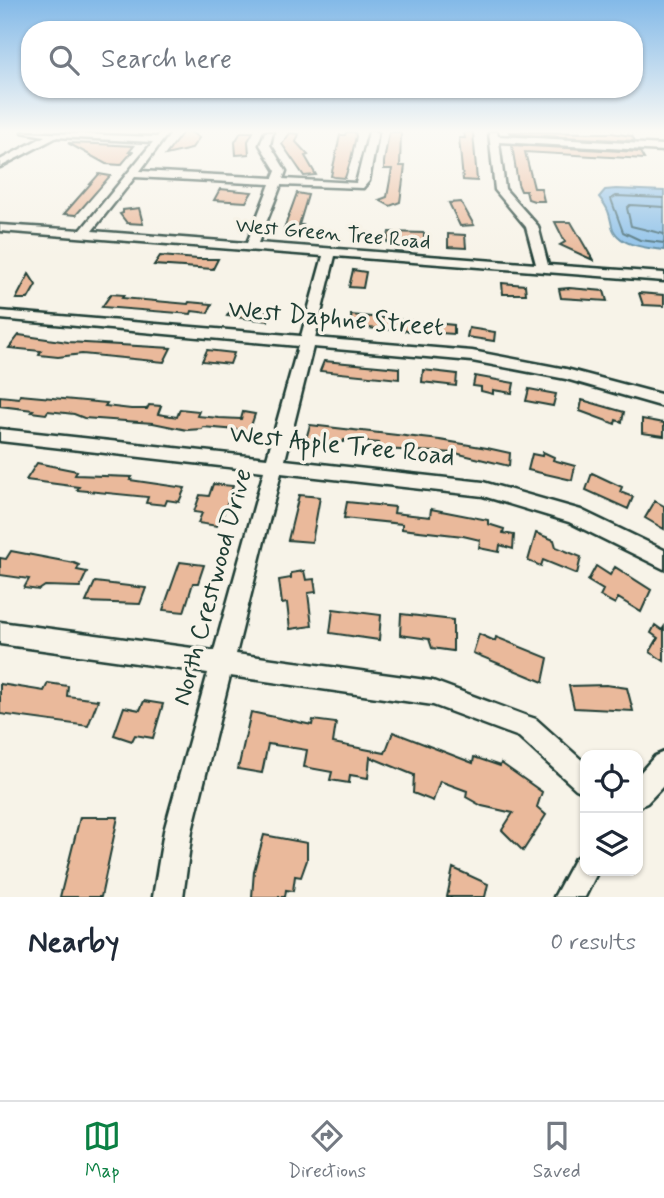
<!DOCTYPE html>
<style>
body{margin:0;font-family:Mynerve,sans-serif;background:#f2f2f3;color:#1f2937}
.controls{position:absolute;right:21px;bottom:21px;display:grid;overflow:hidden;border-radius:14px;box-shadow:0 2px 5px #0004}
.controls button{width:63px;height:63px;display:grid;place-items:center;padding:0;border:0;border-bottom:2px solid #e0e1e3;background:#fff;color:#1f2937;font:35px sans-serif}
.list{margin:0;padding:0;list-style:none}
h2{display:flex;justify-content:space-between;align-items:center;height:91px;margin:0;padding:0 28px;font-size:30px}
h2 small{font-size:23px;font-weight:400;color:#747a83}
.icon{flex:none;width:38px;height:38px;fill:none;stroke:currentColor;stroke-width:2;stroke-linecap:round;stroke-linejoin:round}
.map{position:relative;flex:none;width:664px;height:897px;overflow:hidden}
.search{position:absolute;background:#fff;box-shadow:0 2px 5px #0004;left:21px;right:21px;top:21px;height:77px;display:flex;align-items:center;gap:18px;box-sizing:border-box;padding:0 24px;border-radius:28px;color:#747a83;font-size:26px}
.sheet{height:203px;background:#fff}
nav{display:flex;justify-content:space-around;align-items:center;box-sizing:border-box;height:98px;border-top:2px solid #e0e1e3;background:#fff;font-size:19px;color:#747a83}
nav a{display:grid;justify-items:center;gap:4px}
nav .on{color:#0b8043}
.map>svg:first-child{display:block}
.water{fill:#8cc0e9;stroke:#608ca1;stroke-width:2}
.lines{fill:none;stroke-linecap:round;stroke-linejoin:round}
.shore{stroke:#4b717c;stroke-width:2}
.building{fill:#eab99b;stroke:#1f3d34;stroke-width:2}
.minor-casing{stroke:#1f3d34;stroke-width:5}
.minor{fill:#f7f3e8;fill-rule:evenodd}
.labels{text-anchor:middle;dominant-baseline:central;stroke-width:7;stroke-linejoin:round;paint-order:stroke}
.far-street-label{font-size:21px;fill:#1f3d34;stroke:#f7f3e8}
.street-label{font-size:26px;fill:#1f3d34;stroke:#f7f3e8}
</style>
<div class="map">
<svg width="664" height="897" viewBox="0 0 664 897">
<rect width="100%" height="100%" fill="#f7f3e8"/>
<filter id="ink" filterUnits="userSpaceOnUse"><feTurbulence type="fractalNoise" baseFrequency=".0143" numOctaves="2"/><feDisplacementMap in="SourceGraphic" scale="14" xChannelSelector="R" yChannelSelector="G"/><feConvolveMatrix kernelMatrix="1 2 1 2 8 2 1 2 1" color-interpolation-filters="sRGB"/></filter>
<g filter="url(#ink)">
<path class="water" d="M616 189 664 191V250C647 248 617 246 612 226 609 212 608 208 599 197L605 190Z"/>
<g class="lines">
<path class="shore" d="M664 198 616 196 611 199 623 232 640 240 664 243
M664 207 630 205 627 208 631 226 664 234"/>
</g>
<path class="building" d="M183 132H191L199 138 191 149 166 155Z
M241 132H253L248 141 249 154 236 155 235 142Z
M346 132H355L356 136 351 159 345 178 334 177 331 176 338 145 340 135H345Z
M389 132H401L400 166H405L400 202 390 206 379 200 387 197 392 169H384V162Z
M464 132H473L477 181 463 180 459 138H465Z
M509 132 612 133 632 136 635 141 510 134Z
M290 133 299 134 296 142 308 155 305 156 316 175 304 176 282 144Z
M68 143 97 144 134 146 129 152H132L121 165 106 164Z
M512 145 640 152 644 159 525 152 534 188H541L544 201H534L528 199 526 191H521L518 184Z
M99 174 110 176 76 215 64 214Z
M220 189 252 192 246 202 214 200Z
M297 193 308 195 299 225H303L300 236 288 235 290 229H284Z
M461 202 474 225 460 226 449 203Z
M139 208 143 224 127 223 120 214 123 213V210Z
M555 222H571L593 260 560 245 565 242Z
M389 232 424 233V245L387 242Z
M448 234 465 235 466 248 448 247Z
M160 256 198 259H218L213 269 154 265Z
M353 270 366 272 363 288 349 287Z
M29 274 36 285 28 299H16Z
M502 283 525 285 526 294H503Z
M569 288 604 291 607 301 561 298 559 289Z
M639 293 664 295V306L643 305Z
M111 294 124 295 122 298 188 304 189 302 212 304 208 313 192 311 191 314 102 307Z
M232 308 259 310H271L268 321 227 316Z
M351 315 454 325V334L352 327Z
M469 328 495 332 494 341 467 337Z
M19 335 68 342 171 348 164 362 82 354 58 357 39 355 41 351 9 348Z
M207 350 234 353 230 364 202 361Z
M324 361 399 368V379L320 371Z
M423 370 457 374 456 386 422 382Z
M475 376 514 383 512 393 493 390V394L481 391V387L473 386Z
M529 389 556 394 553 406 526 401Z
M20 395 107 403 105 406 131 409H147L149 405 161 406 158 414 177 417 180 409 199 411 197 416 219 418 241 419 243 412 255 414 248 435 236 433 237 430 203 427 202 429 187 430 153 423 84 418 74 414 48 411 46 414 31 412 33 410 0 406V396L19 398Z
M582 400 624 412 622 422 616 420 615 424 580 411Z
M642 419 664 423V436L642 433Z
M310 425 440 440 487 448 510 453 509 466 455 453 382 449 378 447 379 443 344 440V442H319L306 439Z
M543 452 554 457 553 460 575 466 572 480 528 470 532 454 542 456Z
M37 463 77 471 75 475 132 477 130 480 185 488 179 502 167 500 165 505 146 503 148 497 77 490 79 487 26 480Z
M592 473 622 487 620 492 633 497 628 509 586 490Z
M213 484 233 486 223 515H221L217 526 198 523 202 513 194 512 200 495 209 496Z
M299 495 320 497 312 542 288 540Z
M655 501 664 506V529L645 518Z
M347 502 395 507 394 513 430 517 431 509 488 520V524L504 529 503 533 514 535 513 549 500 545 499 552 479 548 480 540 463 536 402 529V524L344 518Z
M536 533 554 540 556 547 581 557 577 574 543 560 541 566 528 561Z
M11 551 74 563 79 565 77 570 87 572 80 587 45 586 39 590 24 588 29 579 0 575V558L6 559Z
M180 562 204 565 198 583H193L184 612 163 610Z
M596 566 610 575 615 567 651 590 641 612 618 598 615 604 600 596 603 590 588 581Z
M304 571 306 580 314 579 316 592 308 593 312 626 290 629 287 603 282 604 279 580 291 578V573Z
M95 582 146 588 140 604 86 602Z
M333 609 381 615 379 640 330 633Z
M401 614 453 620V651L432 648 429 639 400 635Z
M655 625 662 630 664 627V661L650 652 658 638 651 633Z
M479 634 495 641 496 637 548 658 543 682 473 653Z
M48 683 68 686 67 696 98 700 88 726 0 714V684L44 691Z
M606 685 627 688 633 711 574 708 569 686Z
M144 701 163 704 153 738 135 735 132 741 114 735 124 707 140 710Z
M251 712 312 725 313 720 336 723 333 743 385 753 393 732 473 763 474 757 500 766 501 763 542 792 537 807 546 815 523 851 502 830 513 813 482 806 466 797 467 791 440 781 433 801 413 793 414 775 370 757 368 778 350 775 349 783 330 780 332 772 304 767 307 750 268 744 262 773 238 769Z
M80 817H118L101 897H60Z
M264 835 307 843V860L301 877 295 876 293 891 286 890 285 897H252L254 871Z
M453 868 488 884 485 897H447Z"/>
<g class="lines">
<g class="minor-casing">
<path id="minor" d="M22 132 157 137 161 132H169L140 171 273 178 276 171 260 145 265 132H273L270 145 286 171 283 179 356 183 369 132H378L369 181 363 188 281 185 258 243 536 264 526 227 495 190 489 132H497L498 136 664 145V151L499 142 505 189 538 226 548 265 664 273V281L335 256 315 338 472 351 566 369 664 395V407L566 379 472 361 313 347 285 460 483 482 581 510 664 550V569L569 522 483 496 281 473 236 654 433 681 527 716 536 719 585 763V793L576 789 519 737 433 705 230 676 192 831 183 897H153L164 831 208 673 0 644V622L214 651 264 471 0 441V429L267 458 298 346 0 319V311L301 336 323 256 0 231V225L81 230 153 142 57 137 0 167V160L45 136ZM135 177 270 184 247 243 92 231Z
M664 752V785L647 803 638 807V775L655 756Z
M585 854V871H598L585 897H554L575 858Z"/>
</g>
<use href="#minor" class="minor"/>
</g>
</g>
<linearGradient id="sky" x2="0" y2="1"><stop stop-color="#83b9e8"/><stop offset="0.51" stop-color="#fbfaf5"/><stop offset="1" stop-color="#fbfaf5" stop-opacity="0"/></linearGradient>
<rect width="664" height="257" fill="url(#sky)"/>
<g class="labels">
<g class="far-street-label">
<text transform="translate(333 234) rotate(5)">West Green Tree Road</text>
</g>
<g class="street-label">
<text transform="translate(336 319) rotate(5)">West Daphne Street</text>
<text transform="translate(342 446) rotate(6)">West Apple Tree Road</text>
<text transform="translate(213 587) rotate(-75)">North Crestwood Drive</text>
</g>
</g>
</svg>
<div class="controls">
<button><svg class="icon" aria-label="locate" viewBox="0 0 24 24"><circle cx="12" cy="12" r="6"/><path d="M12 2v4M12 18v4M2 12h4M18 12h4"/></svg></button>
<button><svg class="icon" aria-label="layers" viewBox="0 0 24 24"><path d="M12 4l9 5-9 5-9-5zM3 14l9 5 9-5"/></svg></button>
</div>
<div class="search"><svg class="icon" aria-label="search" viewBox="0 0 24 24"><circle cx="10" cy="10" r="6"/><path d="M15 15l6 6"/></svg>Search here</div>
</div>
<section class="sheet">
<h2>Nearby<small>0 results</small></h2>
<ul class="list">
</ul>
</section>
<nav>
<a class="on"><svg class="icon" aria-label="map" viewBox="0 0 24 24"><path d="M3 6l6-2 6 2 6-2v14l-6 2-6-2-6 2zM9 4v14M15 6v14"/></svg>Map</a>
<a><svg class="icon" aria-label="directions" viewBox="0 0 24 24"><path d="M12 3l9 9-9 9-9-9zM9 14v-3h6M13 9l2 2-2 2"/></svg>Directions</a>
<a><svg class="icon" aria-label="saved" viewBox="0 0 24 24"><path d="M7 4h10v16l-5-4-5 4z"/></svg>Saved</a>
</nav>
